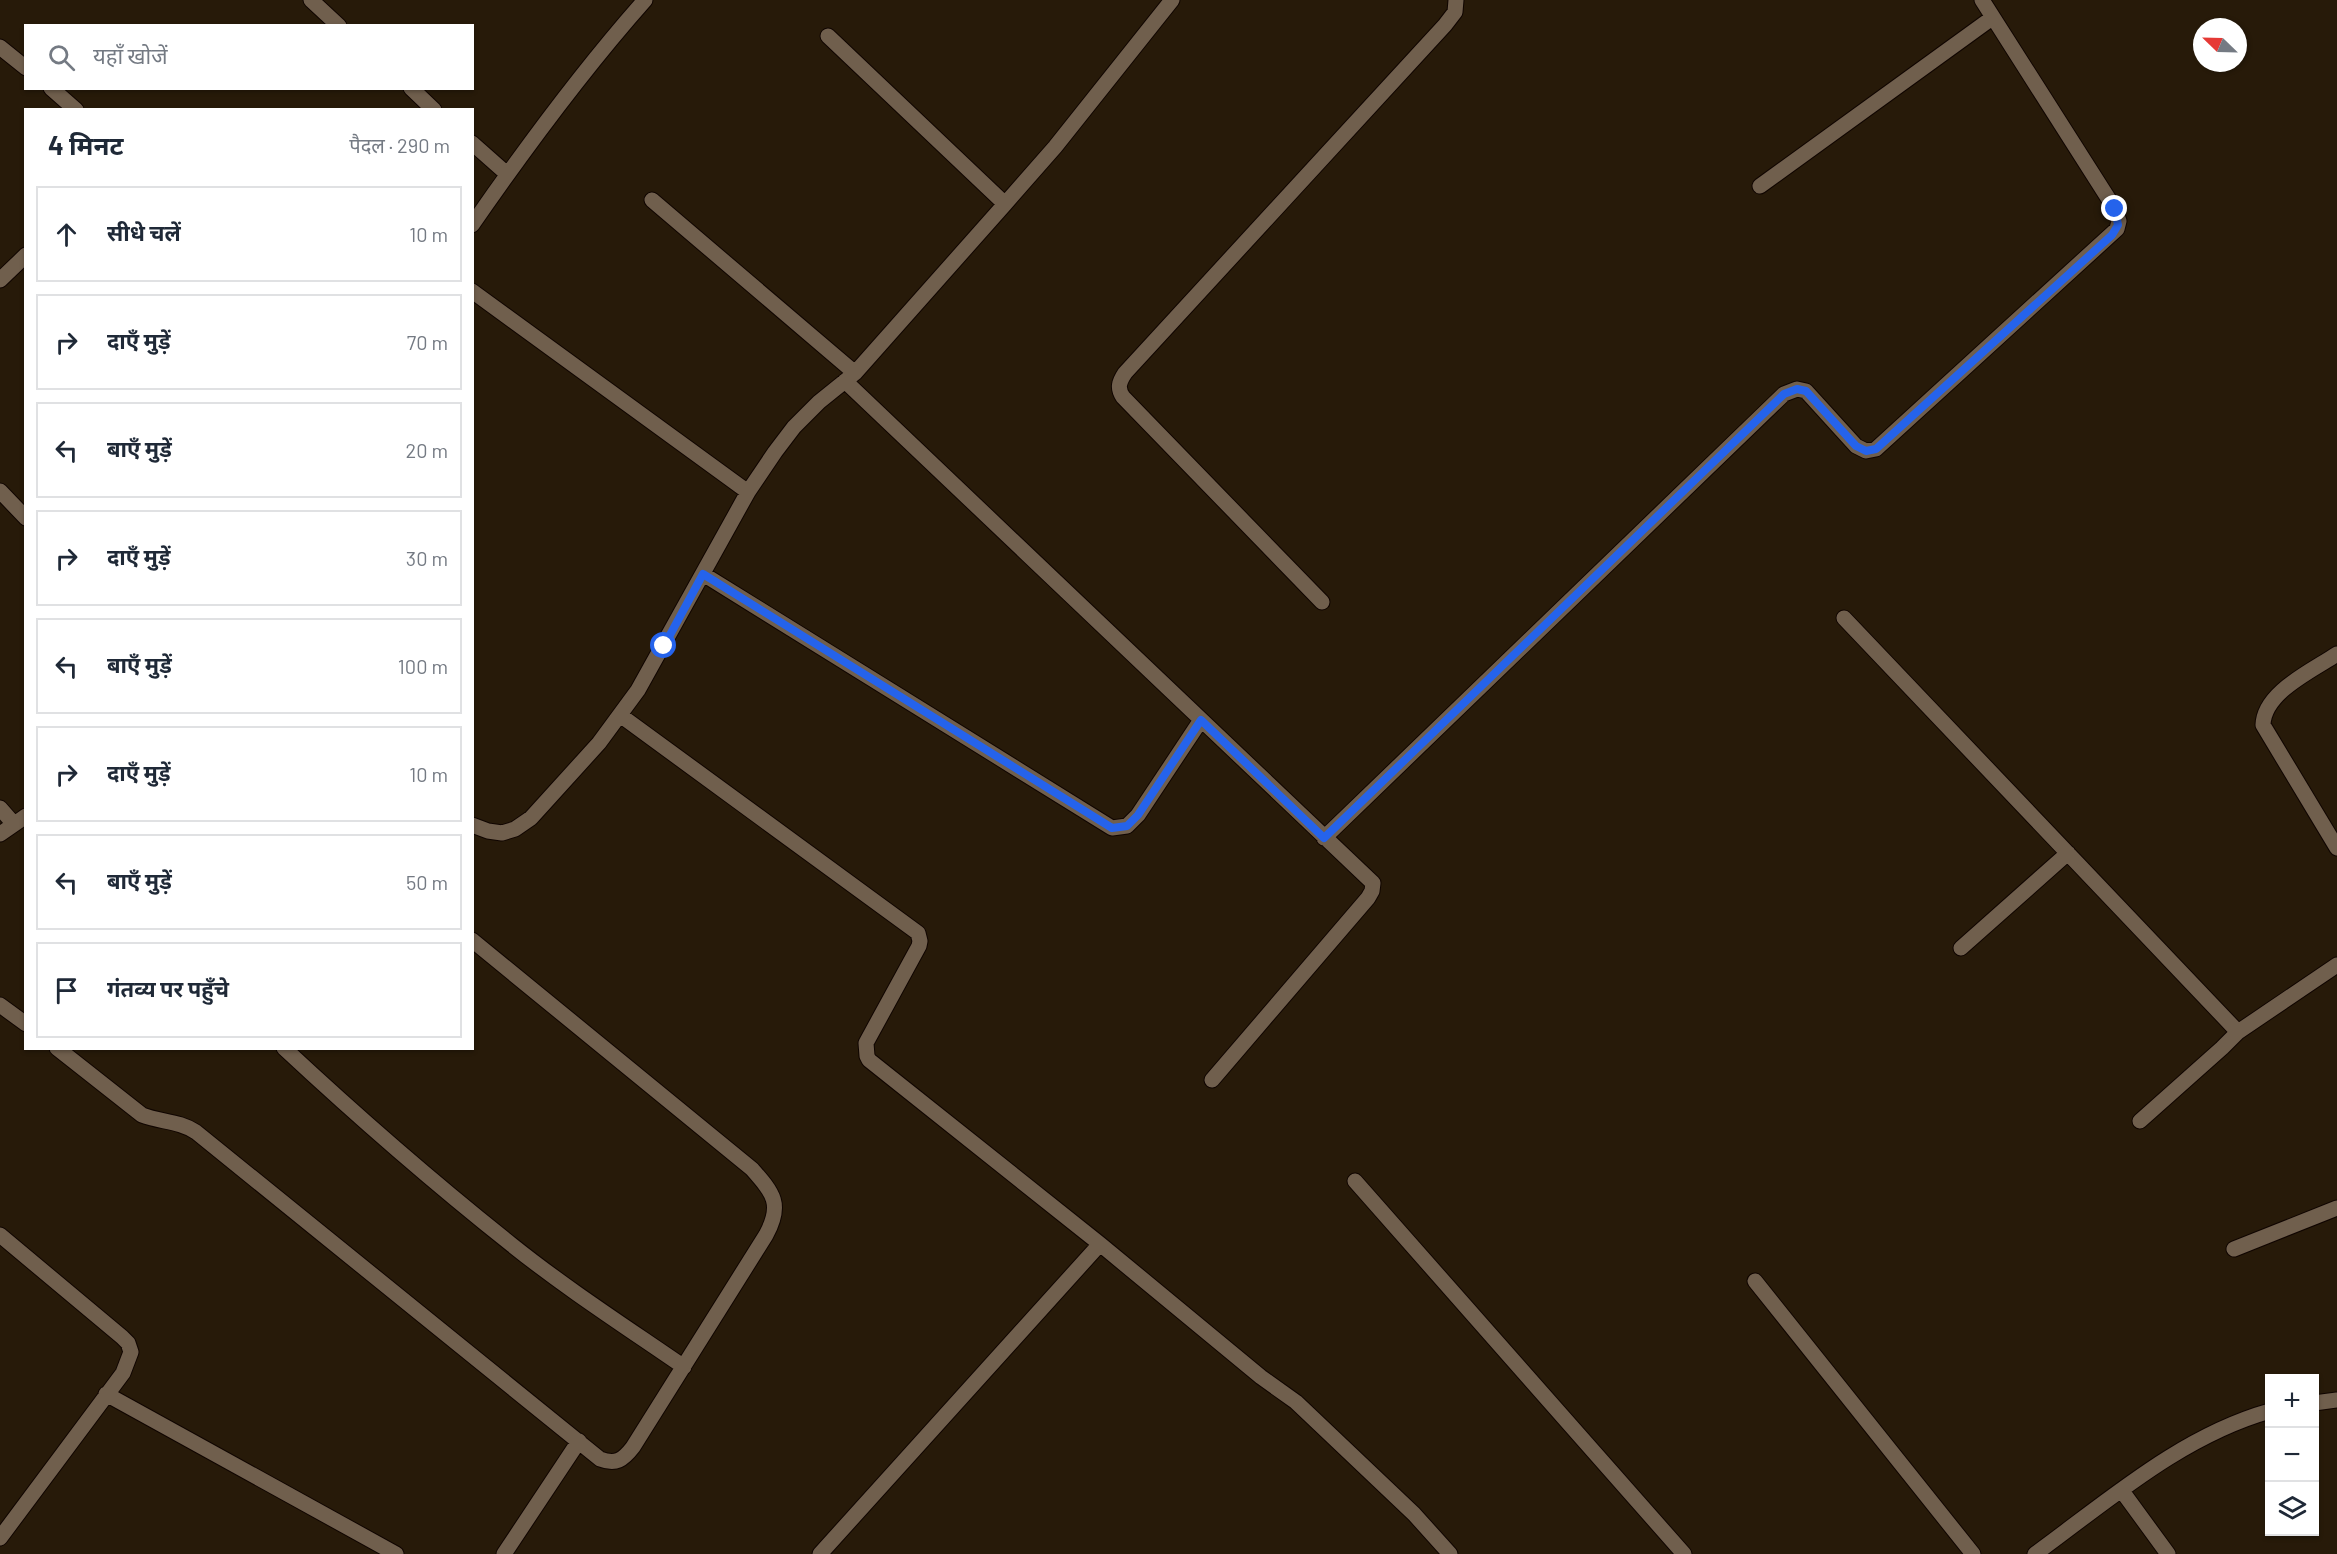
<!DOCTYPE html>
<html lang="hi">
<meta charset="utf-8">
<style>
body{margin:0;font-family:Barlow,"Noto Sans Devanagari",sans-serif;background:#f2f2f3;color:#1f2937}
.controls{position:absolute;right:18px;bottom:18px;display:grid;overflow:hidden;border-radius:0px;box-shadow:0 2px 4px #0004}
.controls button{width:54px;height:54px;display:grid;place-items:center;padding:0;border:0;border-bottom:2px solid #e0e1e3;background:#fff;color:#1f2937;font:30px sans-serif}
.compass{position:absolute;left:2193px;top:18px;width:54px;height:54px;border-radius:50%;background:#fff;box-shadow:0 2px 4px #0004;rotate:293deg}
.stop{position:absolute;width:18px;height:18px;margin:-14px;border:4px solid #2563eb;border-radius:50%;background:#fff}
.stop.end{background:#2563eb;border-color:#fff;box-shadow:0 2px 6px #0008}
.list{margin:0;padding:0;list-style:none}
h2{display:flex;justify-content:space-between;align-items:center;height:78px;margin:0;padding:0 24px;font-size:26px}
h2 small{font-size:20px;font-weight:400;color:#747a83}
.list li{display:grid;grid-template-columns:39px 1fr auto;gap:18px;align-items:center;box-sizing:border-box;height:96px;margin:0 12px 12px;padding:0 12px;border:2px solid #e0e1e3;border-radius:0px}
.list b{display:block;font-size:22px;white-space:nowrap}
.list em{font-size:20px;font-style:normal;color:#747a83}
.icon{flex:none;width:33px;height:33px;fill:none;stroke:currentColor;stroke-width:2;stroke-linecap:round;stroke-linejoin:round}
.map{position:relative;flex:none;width:2337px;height:1554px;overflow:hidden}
.search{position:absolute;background:#fff;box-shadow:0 2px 4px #0004;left:24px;top:24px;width:450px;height:66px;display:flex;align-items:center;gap:15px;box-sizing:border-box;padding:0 21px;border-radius:0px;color:#747a83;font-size:22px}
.panel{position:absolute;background:#fff;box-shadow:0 2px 4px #0004;left:24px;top:108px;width:450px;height:942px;border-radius:0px}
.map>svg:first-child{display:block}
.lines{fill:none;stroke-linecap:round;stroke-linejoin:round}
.minor-casing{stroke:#100500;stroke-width:17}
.minor{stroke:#705f4d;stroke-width:15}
.route{stroke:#2563eb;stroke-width:8}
</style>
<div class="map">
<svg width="2337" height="1554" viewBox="0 0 2337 1554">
<rect width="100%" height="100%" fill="#271a09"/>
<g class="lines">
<g class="minor-casing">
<path id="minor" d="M311 0 339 26
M828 36 1005 204
M0 47 26 68
M51 88 76 110
M411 88 434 110
M472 143 507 174
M1760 186 1992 18
M652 200 855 373
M472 225C526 147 582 71 645 0
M0 280 26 255
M472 291 748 492
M845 381 1373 883 1372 891 1368 898 1212 1080
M0 491 26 518
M703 574 1112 828 1127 826 1138 815 1201 720
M1322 602 1123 397C1117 388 1119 382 1125 373L1445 25 1455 12 1456 0
M1844 618 2238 1032
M2337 654C2312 671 2264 692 2263 725L2337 848
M620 715 918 933 920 941 919 946 866 1043 867 1056 869 1060 1100 1244 1261 1377 1296 1402 1414 1514 1450 1554
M0 808 14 824
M472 825 488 831 502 833 515 829 531 818 599 743 638 690 748 492 775 452 794 427 819 402 855 373 1005 204 1055 147 1172 0
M0 834 26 816
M1324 838 1784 394 1797 389 1806 391 1856 446 1866 451 1876 449 2117 229 2119 221 2115 209 1982 0
M1961 948 2068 853
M0 1005 26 1024
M57 1048 142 1115C160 1122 180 1121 196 1132L600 1459C616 1465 623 1460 633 1447L766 1235C783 1204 773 1193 752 1169L472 940
M284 1048C358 1117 434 1183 512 1245 567 1289 626 1327 684 1367
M2140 1121 2222 1048 2238 1032 2337 965
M1355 1181 1684 1554
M0 1235 122 1337 128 1343 131 1352 123 1373 0 1538
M2234 1249 2337 1208
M1755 1281 1973 1554
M106 1394 396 1554
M2314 1403 2337 1400
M2122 1491 2168 1554
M504 1554 579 1441
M820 1554 1100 1244
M2035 1554C2108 1501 2181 1436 2270 1411"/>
</g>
<use href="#minor" class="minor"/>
</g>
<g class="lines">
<path class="route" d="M664 646 703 574 1112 828 1127 826 1138 815 1201 720 1324 838 1784 394 1797 389 1806 391 1856 446 1866 451 1876 449 2112 235 2118 225 2115 209"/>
</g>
</svg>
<div class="controls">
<button>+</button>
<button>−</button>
<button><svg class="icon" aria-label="layers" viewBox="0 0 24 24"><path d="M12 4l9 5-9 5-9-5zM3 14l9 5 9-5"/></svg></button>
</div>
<svg class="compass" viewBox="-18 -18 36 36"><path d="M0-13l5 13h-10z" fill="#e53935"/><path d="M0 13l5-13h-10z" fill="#747a83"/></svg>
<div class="stop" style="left:664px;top:646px"></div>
<div class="stop end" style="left:2115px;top:209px"></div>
<div class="search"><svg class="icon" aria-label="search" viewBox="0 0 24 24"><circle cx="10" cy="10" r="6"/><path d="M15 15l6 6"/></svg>यहाँ खोजें</div>
<section class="panel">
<h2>4 मिनट<small>पैदल · 290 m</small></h2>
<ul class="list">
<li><svg class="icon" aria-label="ahead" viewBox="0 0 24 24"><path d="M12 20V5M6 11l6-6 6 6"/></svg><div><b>सीधे चलें</b></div><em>10 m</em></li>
<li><svg class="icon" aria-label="right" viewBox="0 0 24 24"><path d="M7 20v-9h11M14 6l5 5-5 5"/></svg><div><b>दाएँ मुड़ें</b></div><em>70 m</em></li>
<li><svg class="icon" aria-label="left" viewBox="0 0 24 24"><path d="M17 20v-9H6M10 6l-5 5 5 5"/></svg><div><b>बाएँ मुड़ें</b></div><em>20 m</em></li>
<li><svg class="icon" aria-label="right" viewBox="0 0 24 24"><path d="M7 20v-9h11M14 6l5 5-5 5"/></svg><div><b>दाएँ मुड़ें</b></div><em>30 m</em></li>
<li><svg class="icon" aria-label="left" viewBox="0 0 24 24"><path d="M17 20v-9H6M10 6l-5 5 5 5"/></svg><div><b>बाएँ मुड़ें</b></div><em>100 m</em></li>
<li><svg class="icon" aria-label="right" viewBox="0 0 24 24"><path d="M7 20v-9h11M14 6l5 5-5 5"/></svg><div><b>दाएँ मुड़ें</b></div><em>10 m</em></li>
<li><svg class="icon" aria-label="left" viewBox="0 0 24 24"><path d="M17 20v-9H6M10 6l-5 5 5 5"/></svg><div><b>बाएँ मुड़ें</b></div><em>50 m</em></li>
<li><svg class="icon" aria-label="arrive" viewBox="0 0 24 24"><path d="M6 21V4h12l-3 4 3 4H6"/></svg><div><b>गंतव्य पर पहुँचे</b></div></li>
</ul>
</section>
</div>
